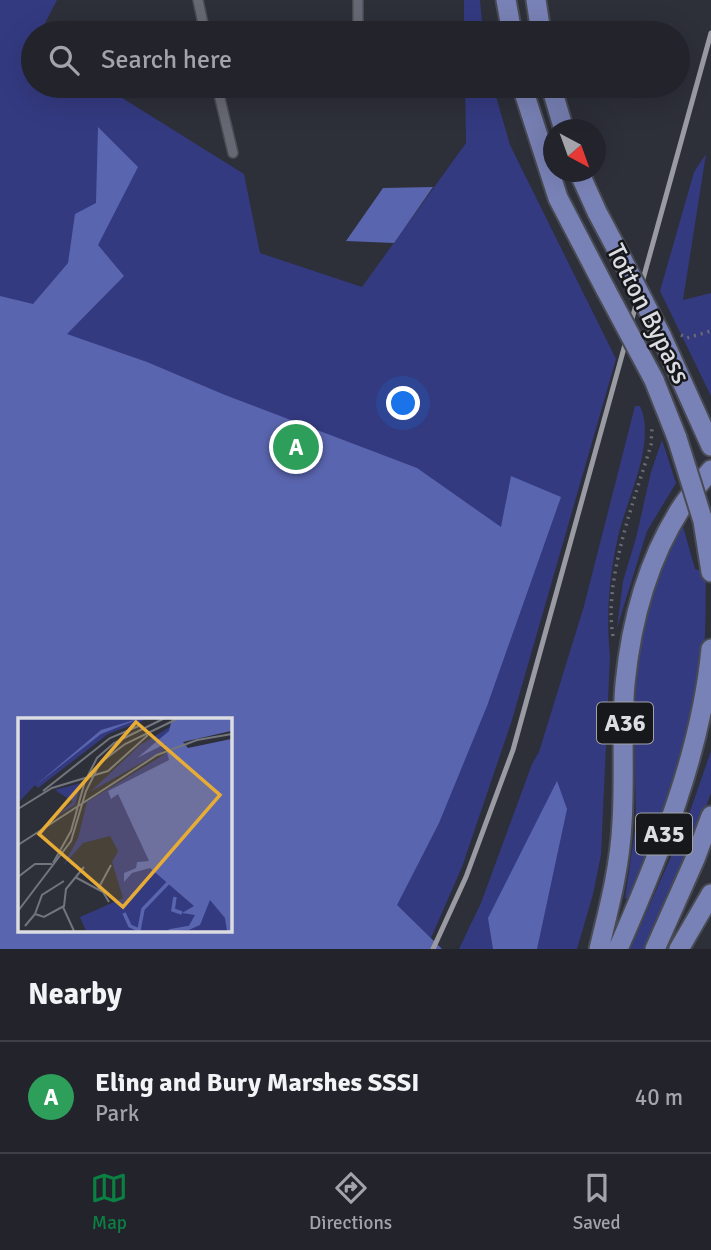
<!DOCTYPE html>
<style>
body{margin:0;font-family:Signika,sans-serif;background:#2a2b33;color:#f1f3f6}
.compass{position:absolute;left:543px;top:119px;width:63px;height:63px;border-radius:50%;background:#22232b;box-shadow:0 7px 28px #0002;rotate:139deg}
.you{position:absolute;left:404px;top:404px;width:24px;height:24px;margin:-18px;border:5px solid #fff;border-radius:50%;background:#1a73e8;box-shadow:0 0 0 10px #1a73e833}
.badge{display:grid;place-items:center;width:46px;height:46px;border-radius:50%;background:#0b8043;color:#fff;font-size:23px;font-weight:700}
.pin{position:absolute;translate:-50% -50%;border:4px solid #fff;box-shadow:0 2px 7px #0006}
.list{margin:0;padding:0;list-style:none}
h2{display:flex;justify-content:space-between;align-items:center;height:91px;margin:0;padding:0 28px;font-size:30px}
h2 small{font-size:23px;font-weight:400;color:#a2a4a9}
.list li{display:grid;grid-template-columns:46px 1fr auto;gap:21px;align-items:center;box-sizing:border-box;height:112px;padding:0 28px;border-top:2px solid #3f4047}
.list b{display:block;font-size:26px;white-space:nowrap}
.list p{margin:0;font-size:23px;white-space:nowrap;color:#a2a4a9}
.list em{font-size:23px;font-style:normal;color:#a2a4a9}
.icon{flex:none;width:38px;height:38px;fill:none;stroke:currentColor;stroke-width:2;stroke-linecap:round;stroke-linejoin:round}
.map{position:relative;flex:none;width:711px;height:949px;overflow:hidden}
.search{position:absolute;background:#22232b;box-shadow:0 7px 28px #0002;left:21px;right:21px;top:21px;height:77px;display:flex;align-items:center;gap:18px;box-sizing:border-box;padding:0 24px;border-radius:38px;color:#a2a4a9;font-size:26px}
.sheet{height:203px;background:#22232b}
nav{display:flex;justify-content:space-around;align-items:center;box-sizing:border-box;height:98px;border-top:2px solid #3f4047;background:#22232b;font-size:19px;color:#a2a4a9}
nav a{display:grid;justify-items:center;gap:4px}
nav .on{color:#0b8043}
.map>svg:first-child{display:block}
.green{fill:#343a80;fill-rule:evenodd}
.water{fill:#5a65af;fill-rule:evenodd}
.lines{fill:none;stroke-linecap:round;stroke-linejoin:round}
.service-casing{stroke:#494b53;stroke-width:12}
.primary-casing{stroke:#494b53;stroke-width:23}
.path{stroke:#6b6c75;stroke-width:3.5;stroke-dasharray:2 5;stroke-linecap:butt}
.service{stroke:#666873;stroke-width:9}
.primary{stroke:#7982b6;stroke-width:19}
.rail{stroke:#999aa2;stroke-width:5}
.primary-bridge-casing{stroke:#494b53;stroke-width:23;stroke-linecap:butt}
.primary-bridge{stroke:#7982b6;stroke-width:19}
.labels{text-anchor:middle;dominant-baseline:central;stroke-width:5;stroke-linejoin:round;paint-order:stroke}
.shield{fill:#17181c;stroke:#a1a2a7;stroke-width:2}
.shield-label{font-size:24px;font-weight:bold;fill:#dcdde3}
.street-label{font-size:26px;fill:#dcdde3;stroke:#17181c}
.inset-river{fill:none;stroke:#5a65af;stroke-width:3.5}
.inset-road{fill:none;stroke:#73757d;stroke-width:2}
.view{fill:#e7ac36;fill-opacity:0.15;stroke:#e7ac36;stroke-width:3.5}
.inset-edge{fill:none;stroke:#dcdde3;stroke-width:3.5}
</style>
<div class="map">
<svg width="711" height="949" viewBox="0 0 711 949">
<rect width="100%" height="100%" fill="#2d2f39"/>
<path class="green" d="M0 0H57L40 33H33V86H103L244 174 260 253 362 287 466 143 465 86H493L510 145 616 359 512 720 462 867 431 938 442 949H0ZM19 720H229V930H19Z
M464 0H480L483 33H464Z
M706 154 683 300 711 293V396L660 291 694 172Z
M635 406H640C657 443 626 500 618 537 609 576 606 617 610 656L601 855 593 894 577 949H459L481 903 532 764 539 752 584 606Z
M662 440 676 483 647 531 617 628 623 581 636 538 651 472Z
M682 523 695 569 706 573C705 603 707 635 702 665 690 745 659 821 629 897L625 899 636 822 634 720 637 660 644 617 661 564Z
M711 751V793L685 863 646 949H630L686 823Z"/>
<path class="water" d="M98 127 138 167 98 245 124 276 67 334 147 362 225 395 417 468 501 527 511 476 561 497 487 706 439 823 397 905 442 949H0V296L33 304 68 263 75 214 96 203ZM19 720H229V930H19Z
M433 187 394 243 346 241 383 188Z
M557 781 567 809 537 949H493L488 918Z"/>
<g class="lines">
<g class="service-casing">
<path id="service" d="M198 0 205 33
M358 0V31
M217 86 233 153"/>
</g>
<g class="primary-casing">
<path id="primary" d="M506 0 512 33
M536 0 541 33
M522 86 558 198 606 290
M551 86 564 130
M579 172 597 212 623 261
M661 335 711 446
M654 380 677 438
M703 521 711 572
M599 949C609 908 620 866 622 823 625 777 621 729 625 684 631 622 647 561 681 508 690 494 701 482 711 470
M618 949C660 853 701 754 711 649
M655 949 695 859 711 816
M679 949 711 894"/>
</g>
<path class="path" d="M681 335 687 338 711 331
M613 636C603 581 635 498 651 445L652 428"/>
<use href="#service" class="service"/>
<use href="#primary" class="primary"/>
<path class="rail" d="M433 949 466 877 513 750 711 33"/>
<g class="primary-bridge-casing">
<path id="primary-bridge" d="M623 261 661 335
M606 290 654 380
M677 438 703 521"/>
</g>
<use href="#primary-bridge" class="primary-bridge"/>
</g>
<g class="labels">
<g class="shield">
<rect x="597" y="702.5" width="56" height="41" rx="5"/>
<rect x="636" y="813.5" width="56" height="41" rx="5"/>
</g>
<g class="shield-label">
<text x="625" y="723">A36</text>
<text x="664" y="834">A35</text>
</g>
<g class="street-label">
<text transform="translate(648 314) rotate(63)">Totton Bypass</text>
</g>
</g>
<g transform="translate(18 718)">
<rect width="214" height="214" fill="#2d2f39"/>
<path d="M0 0H132L90 16 20 70 17 67 0 85ZM152 9 213 213H68L62 199 105 180 94 144 100 133 92 118 65 125 45 148 60 120 69 84 150 34V30L72 74 122 27ZM63 65 57 87 37 99 55 84 37 72Z" fill="#343a80"/>
<path d="M123 0 83 16 18 67 83 12ZM154 0H213V13L165 24 170 30 213 21V213H209L207 200 192 182 182 207 168 213 177 197 164 195 176 188 132 150 114 155 106 164V155L118 150 119 144 131 143 100 76 93 81 90 73 151 42 147 26 119 40 151 13Z" fill="#5a65af"/>
<path class="inset-river" d="M157 179 155 192 164 195M106 195 112 208 121 212 125 191 150 165M151 213 174 209"/>
<path class="inset-road" d="M25 73 92 20 123 7M0 91 34 70 90 53 130 17M0 127 139 37 179 22 214 16M35 145 53 113 67 63 79 40 96 25 147 0M0 159 17 146H34M57 159 85 174 91 184M80 171 93 147M45 189 56 213M0 193 53 123 68 73 82 45 107 26 161 0M17 196 24 177 46 163M7 208 17 196 26 199 46 188 48 171 66 149"/>
<path class="view" d="M118 4 202 77 105 189 21 116Z"/>
<rect width="214" height="214" class="inset-edge"/>
</g>
</svg>
<svg class="compass" viewBox="-18 -18 36 36"><path d="M0-13l5 13h-10z" fill="#e53935"/><path d="M0 13l5-13h-10z" fill="#a2a4a9"/></svg>
<div class="you"></div>
<div class="pin badge" style="left:296px;top:447px;background:#2e9e5b">A</div>
<div class="search"><svg class="icon" aria-label="search" viewBox="0 0 24 24"><circle cx="10" cy="10" r="6"/><path d="M15 15l6 6"/></svg>Search here</div>
</div>
<section class="sheet">
<h2>Nearby<small></small></h2>
<ul class="list">
<li><span class="badge" style="background:#2e9e5b">A</span><div><b>Eling and Bury Marshes SSSI</b><p>Park</p></div><em>40 m</em></li>
</ul>
</section>
<nav>
<a class="on"><svg class="icon" aria-label="map" viewBox="0 0 24 24"><path d="M3 6l6-2 6 2 6-2v14l-6 2-6-2-6 2zM9 4v14M15 6v14"/></svg>Map</a>
<a><svg class="icon" aria-label="directions" viewBox="0 0 24 24"><path d="M12 3l9 9-9 9-9-9zM9 14v-3h6M13 9l2 2-2 2"/></svg>Directions</a>
<a><svg class="icon" aria-label="saved" viewBox="0 0 24 24"><path d="M7 4h10v16l-5-4-5 4z"/></svg>Saved</a>
</nav>
